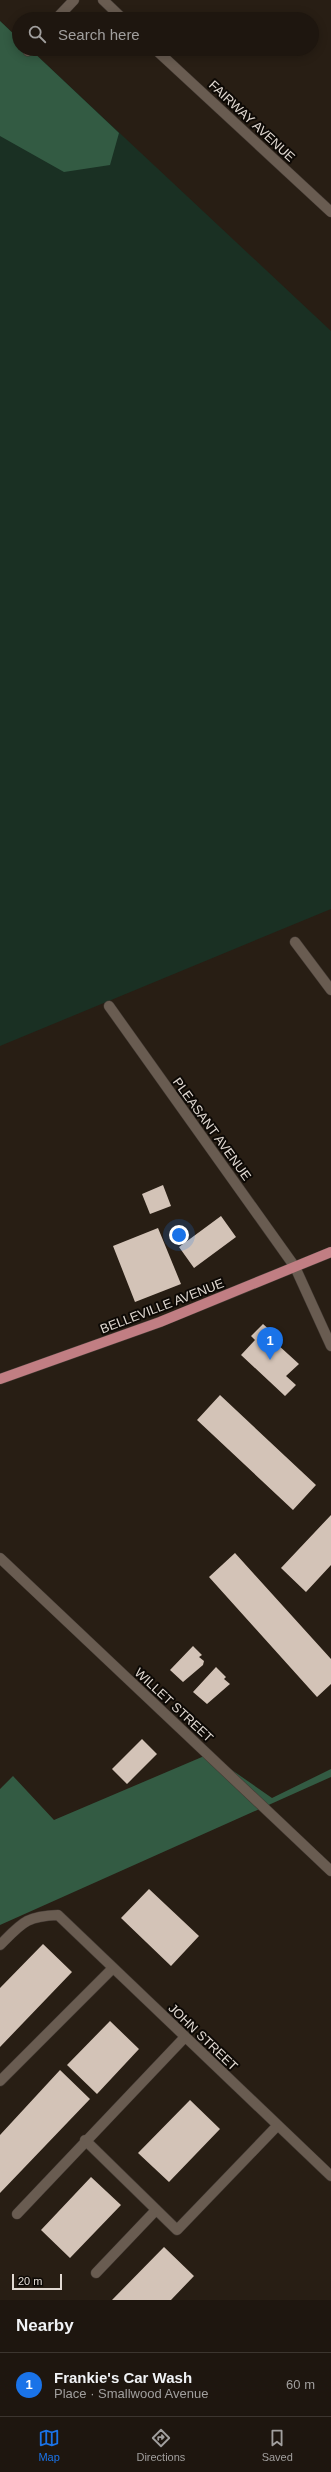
<!DOCTYPE html>
<meta charset="utf-8">
<style>
body{margin:0;font-family:Helvetica,sans-serif;background:#261f18;color:#f1f3f6}
.scale{position:absolute;left:12px;bottom:10px;width:50px;box-sizing:border-box;padding-left:4px;border:2px solid #e1d9d2;border-top:0;font-size:11px;line-height:14px;white-space:nowrap;color:#e1d9d2;-webkit-text-stroke:3px #0d0905;paint-order:stroke}
.you{position:absolute;left:179px;top:1235px;width:14px;height:14px;margin:-10px;border:3px solid #fff;border-radius:50%;background:#1a73e8;box-shadow:0 0 0 6px #1a73e833}
.badge{display:grid;place-items:center;width:26px;height:26px;border-radius:50%;background:#1a73e8;color:#fff;font-size:13px;font-weight:700}
.pin{position:absolute;translate:-50% -33px;filter:drop-shadow(0 1px 2px #0008)}
.pin::after{content:'';position:absolute;top:21px;width:14px;height:12px;background:inherit;clip-path:polygon(0 0,100% 0,50% 100%)}
.list{margin:0;padding:0;list-style:none}
h2{display:flex;justify-content:space-between;align-items:center;height:52px;margin:0;padding:0 16px;font-size:17px}
h2 small{font-size:13px;font-weight:400;color:#a19f9e}
.list li{display:grid;grid-template-columns:26px 1fr auto;gap:12px;align-items:center;box-sizing:border-box;height:64px;padding:0 16px;border-top:1px solid #3c352f}
.list b{display:block;font-size:15px;white-space:nowrap}
.list p{margin:0;font-size:13px;white-space:nowrap;color:#a19f9e}
.list em{font-size:13px;font-style:normal;color:#a19f9e}
.icon{flex:none;width:22px;height:22px;fill:none;stroke:currentColor;stroke-width:2;stroke-linecap:round;stroke-linejoin:round}
.map{position:relative;flex:none;width:331px;height:2300px;overflow:hidden}
.search{position:absolute;background:#1e160f;box-shadow:0 2px 10px #0003;left:12px;right:12px;top:12px;height:44px;display:flex;align-items:center;gap:10px;box-sizing:border-box;padding:0 14px;border-radius:22px;color:#a19f9e;font-size:15px}
.sheet{height:116px;background:#1e160f}
nav{display:flex;justify-content:space-around;align-items:center;box-sizing:border-box;height:56px;border-top:1px solid #3c352f;background:#1e160f;font-size:11px;color:#a19f9e}
nav a{display:grid;justify-items:center;gap:2px}
nav .on{color:#1a73e8}
.map>svg:first-child{display:block}
.green{fill:#1a3023}
.forest{fill:#335b43}
.building{fill:#d3c3b7}
.lines{fill:none;stroke-linecap:round;stroke-linejoin:round}
.minor-casing{stroke:#433a34;stroke-width:11}
.major-casing{stroke:#433a34;stroke-width:11}
.minor{stroke:#695c51;stroke-width:10}
.major{stroke:#c17e83;stroke-width:10}
.labels{text-anchor:middle;dominant-baseline:central;stroke-width:4;stroke-linejoin:round;paint-order:stroke}
.street-label{font-size:13px;fill:#e1d9d2;stroke:#0d0905}
</style>
<div class="map">
<svg width="331" height="2300" viewBox="0 0 331 2300">
<rect width="100%" height="100%" fill="#281e14"/>
<path class="green" d="M0 21 19 39V49H30L331 331V909L0 1046Z"/>
<path class="forest" d="M0 21 19 39V49H30L119 133 110 165 64 172 0 136Z
M209 1754 272 1798 331 1769V1777L0 1925V1789L13 1776 54 1820Z"/>
<path class="building" d="M163 1185 171 1206 150 1214 142 1194Z
M221 1216 236 1237 194 1268 179 1247Z
M158 1228 181 1284 135 1302 113 1246Z
M263 1324 281 1340 277 1344 299 1364 286 1376 296 1385 285 1396 241 1355 255 1340 251 1336Z
M220 1395 316 1485 293 1510 197 1420Z
M331 1515V1565L306 1592 281 1568Z
M235 1553 331 1659V1684L317 1697 209 1577Z
M193 1646 202 1655 199 1657 204 1661 203 1665 183 1682 170 1670Z
M216 1667 226 1677 224 1679 230 1684 207 1704 193 1692Z
M142 1739 157 1754 127 1784 112 1769Z
M149 1889 199 1936 171 1966 121 1918Z
M43 1944 72 1972 0 2047V1988Z
M110 2021 139 2049 97 2094 67 2065Z
M60 2070 90 2099 0 2193V2135Z
M190 2100 220 2129 169 2182 138 2153Z
M91 2177 121 2205 70 2258 41 2230Z
M164 2247 194 2276 171 2300H112Z"/>
<g class="lines">
<g class="minor-casing">
<path id="minor" d="M103 0 123 19
M56 19 74 0
M155 49 331 212
M28 51 29 49
M295 942 331 990
M109 1006 295 1267 331 1346
M0 1558 331 1871
M0 1945C22 1923 26 1916 58 1915L331 2176
M0 2081 113 1968
M85 2140 177 2230 277 2126
M17 2214 185 2037
M96 2273 156 2210"/>
</g>
<g class="major-casing">
<path id="major" d="M0 1379 160 1322 331 1252"/>
</g>
<use href="#minor" class="minor"/>
<use href="#major" class="major"/>
</g>
<g class="labels">
<g class="street-label">
<text transform="translate(252 121) rotate(43)">FAIRWAY AVENUE</text>
<text transform="translate(212 1129) rotate(54)">PLEASANT AVENUE</text>
<text transform="translate(162 1306) rotate(-21)">BELLEVILLE AVENUE</text>
<text transform="translate(174 1705) rotate(43)">WILLET STREET</text>
<text transform="translate(203 2037) rotate(44)">JOHN STREET</text>
</g>
</g>
</svg>
<div class="scale">20 m</div>
<div class="you"></div>
<div class="pin badge" style="left:270px;top:1360px">1</div>
<div class="search"><svg class="icon" aria-label="search" viewBox="0 0 24 24"><circle cx="10" cy="10" r="6"/><path d="M15 15l6 6"/></svg>Search here</div>
</div>
<section class="sheet">
<h2>Nearby<small></small></h2>
<ul class="list">
<li><span class="badge">1</span><div><b>Frankie's Car Wash</b><p>Place · Smallwood Avenue</p></div><em>60 m</em></li>
</ul>
</section>
<nav>
<a class="on"><svg class="icon" aria-label="map" viewBox="0 0 24 24"><path d="M3 6l6-2 6 2 6-2v14l-6 2-6-2-6 2zM9 4v14M15 6v14"/></svg>Map</a>
<a><svg class="icon" aria-label="directions" viewBox="0 0 24 24"><path d="M12 3l9 9-9 9-9-9zM9 14v-3h6M13 9l2 2-2 2"/></svg>Directions</a>
<a><svg class="icon" aria-label="saved" viewBox="0 0 24 24"><path d="M7 4h10v16l-5-4-5 4z"/></svg>Saved</a>
</nav>
